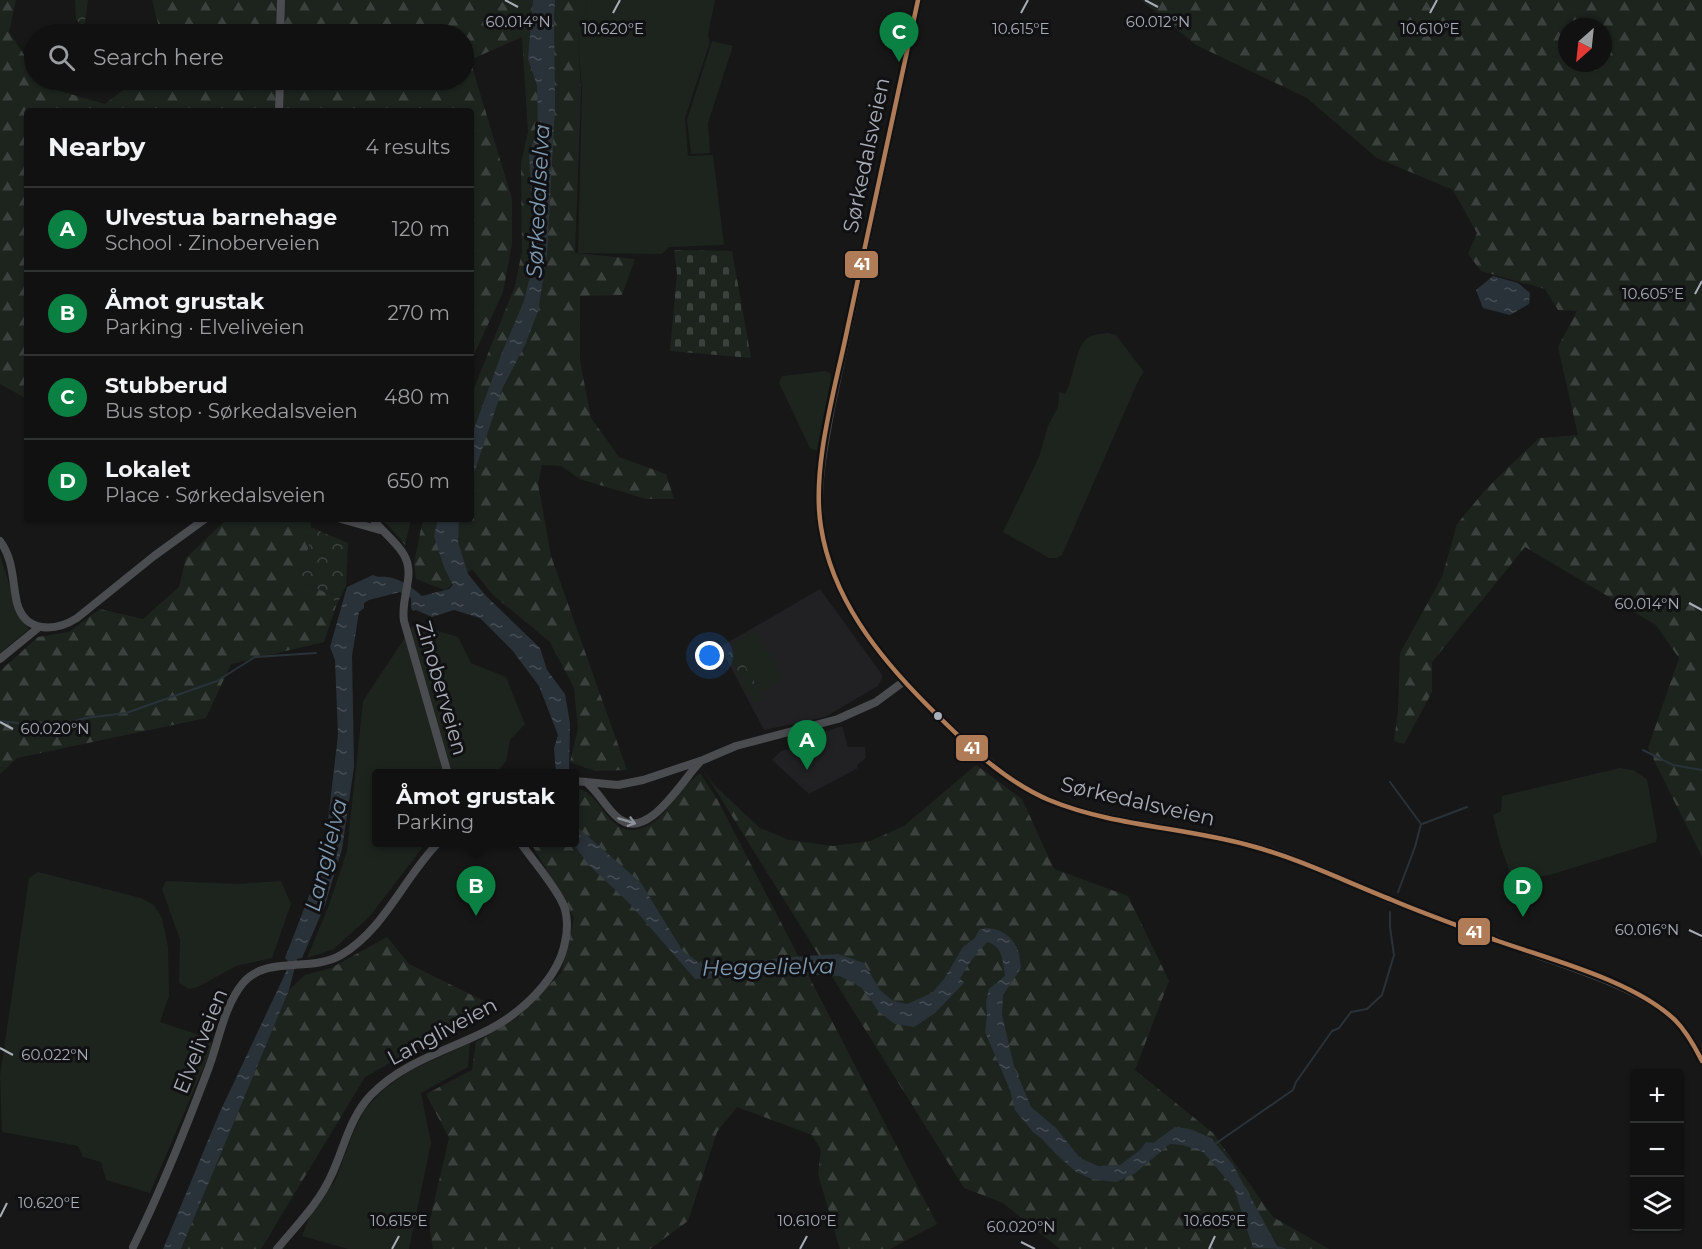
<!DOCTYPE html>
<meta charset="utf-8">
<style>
body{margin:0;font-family:Montserrat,sans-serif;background:#1a1a1a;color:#f1f3f6}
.controls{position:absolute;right:18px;bottom:18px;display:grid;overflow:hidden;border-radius:6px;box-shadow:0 2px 4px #0004}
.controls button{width:54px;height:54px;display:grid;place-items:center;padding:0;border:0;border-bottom:2px solid #303131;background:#111;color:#f1f3f6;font:30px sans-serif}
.compass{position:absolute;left:1558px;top:18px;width:54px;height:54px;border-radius:50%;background:#111;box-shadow:0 2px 4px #0004;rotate:207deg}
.you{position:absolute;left:710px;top:656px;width:21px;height:21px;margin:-15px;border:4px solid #fff;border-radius:50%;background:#1a73e8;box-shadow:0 0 0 9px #1a73e833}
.badge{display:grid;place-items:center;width:39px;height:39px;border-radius:50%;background:#0b8043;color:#fff;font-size:20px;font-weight:700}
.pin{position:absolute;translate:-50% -50px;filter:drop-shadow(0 2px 3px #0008)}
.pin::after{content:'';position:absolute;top:32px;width:21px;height:18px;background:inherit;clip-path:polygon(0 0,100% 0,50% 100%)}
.popup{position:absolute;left:372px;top:769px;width:207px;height:78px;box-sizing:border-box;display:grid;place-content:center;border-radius:6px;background:#111;filter:drop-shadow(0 2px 4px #0005);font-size:20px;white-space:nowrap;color:#9c9d9f}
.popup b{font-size:22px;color:#f1f3f6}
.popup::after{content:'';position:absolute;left:50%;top:100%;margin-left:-12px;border:12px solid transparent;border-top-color:#111}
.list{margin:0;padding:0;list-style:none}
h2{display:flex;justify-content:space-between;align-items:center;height:78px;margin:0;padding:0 24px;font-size:26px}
h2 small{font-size:20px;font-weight:400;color:#9c9d9f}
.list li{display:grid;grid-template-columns:39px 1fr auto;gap:18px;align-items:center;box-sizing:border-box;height:84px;padding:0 24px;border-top:2px solid #303131}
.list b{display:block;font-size:22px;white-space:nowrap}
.list p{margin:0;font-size:20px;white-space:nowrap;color:#9c9d9f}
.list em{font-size:20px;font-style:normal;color:#9c9d9f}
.icon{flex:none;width:33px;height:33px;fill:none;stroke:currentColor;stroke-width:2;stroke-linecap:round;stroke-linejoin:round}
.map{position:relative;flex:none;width:1702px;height:1249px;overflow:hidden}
.search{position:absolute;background:#111;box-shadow:0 2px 4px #0004;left:24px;top:24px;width:450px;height:66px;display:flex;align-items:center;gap:15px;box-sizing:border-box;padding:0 21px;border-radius:33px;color:#9c9d9f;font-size:22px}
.panel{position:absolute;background:#111;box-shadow:0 2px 4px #0004;left:24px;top:108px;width:450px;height:414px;border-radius:6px}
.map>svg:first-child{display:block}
.built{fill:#212123}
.green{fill:#1d241e}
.forest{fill:url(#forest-firs);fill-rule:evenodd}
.cemetery{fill:url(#cemetery-stones)}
.park{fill:url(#park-crowns)}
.water{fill:url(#water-ripples)}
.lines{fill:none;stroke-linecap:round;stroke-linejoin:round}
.stream{stroke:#2a3239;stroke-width:2}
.minor{stroke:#4b4c50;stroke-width:8}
.bus-1-casing{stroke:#111113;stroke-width:9}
.bus-1{stroke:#b07c57;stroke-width:4.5}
.oneway{stroke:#8c9099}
.ticks{fill:none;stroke:#a8adb8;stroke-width:2}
.bus-dot{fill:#a8adb8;stroke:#111113;stroke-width:2}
.labels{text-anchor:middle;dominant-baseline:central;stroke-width:6;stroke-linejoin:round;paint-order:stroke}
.street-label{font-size:21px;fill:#a8adb8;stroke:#111113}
.water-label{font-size:22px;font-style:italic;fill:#7f9bb3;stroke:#111113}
.ticks-label{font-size:15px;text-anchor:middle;fill:#a8adb8;stroke:#111113;stroke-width:6;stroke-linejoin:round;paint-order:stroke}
.line-badge{stroke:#111113;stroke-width:2}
.badge-label{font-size:16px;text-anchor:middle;font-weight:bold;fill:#fff}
</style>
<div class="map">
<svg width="1702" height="1249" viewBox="0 0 1702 1249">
<defs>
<pattern id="forest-firs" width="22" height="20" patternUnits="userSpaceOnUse" patternTransform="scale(1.5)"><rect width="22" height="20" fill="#1d241e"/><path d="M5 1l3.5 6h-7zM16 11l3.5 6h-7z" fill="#3b413d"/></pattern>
<pattern id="cemetery-stones" width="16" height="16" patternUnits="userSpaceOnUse" patternTransform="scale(1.5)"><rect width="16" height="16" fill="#1d241e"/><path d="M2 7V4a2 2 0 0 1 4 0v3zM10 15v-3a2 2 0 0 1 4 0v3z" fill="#3b413d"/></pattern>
<pattern id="park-crowns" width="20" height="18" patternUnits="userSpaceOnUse" patternTransform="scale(1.5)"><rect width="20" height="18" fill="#1d241e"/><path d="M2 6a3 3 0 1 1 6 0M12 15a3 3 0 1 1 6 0" fill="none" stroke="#3b413d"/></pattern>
<pattern id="water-ripples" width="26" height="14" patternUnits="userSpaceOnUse" patternTransform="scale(1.5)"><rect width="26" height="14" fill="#2a3239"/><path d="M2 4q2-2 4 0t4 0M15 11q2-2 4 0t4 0" fill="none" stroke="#464d54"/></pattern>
</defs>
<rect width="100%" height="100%" fill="#171717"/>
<path class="built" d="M820 589 883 676 878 686 825 717 764 730 720 647Z
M842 726 848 747H865L866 758 857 765 858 768 809 794 772 760 781 751 803 745 802 739Z"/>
<path class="green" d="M588 0H715L708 35 710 42 685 118 688 156 713 155 724 245 669 247 662 254 578 253 582 92 578 40Z
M712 41 733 46 708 123 710 153 691 154 687 120Z
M1108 333 1116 335 1144 372 1139 379 1062 555 1056 558H1049L1003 532 1039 457 1048 426 1058 407 1059 392 1065 394C1074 380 1075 344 1089 337 1094 334 1102 334 1108 333Z
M825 371 830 373 831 379 817 450H814L810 448 779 383 782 376Z
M0 555 20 618 29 629 0 653Z
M414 624 458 637 471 663 506 677 525 724 510 740 506 761 497 773 377 774V842L426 843 370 916 334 949 307 958 329 905 347 851 363 701Z
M755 631 784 678 761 692 732 644Z
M1620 768 1633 770 1647 779 1657 836 1656 842 1550 875 1524 879 1511 876 1500 844 1493 815 1501 811 1502 796Z
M38 872 141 898 154 905 162 918 168 947 169 996 160 1022 211 1039V1050L150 1193 106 1180 101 1162 83 1157 78 1146 2 1132 0 1076 29 878Z
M166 881 236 884 281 881 291 904 272 958 236 966 198 987 189 989 179 983 180 940 162 889Z
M470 1043 468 1067 421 1093 431 1143 409 1249H348L302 1236 310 1215 335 1181 353 1133 364 1110 384 1089 411 1070Z"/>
<path class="forest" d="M0 0H16L9 32 34 70V80H41L46 87 105 104 122 91 129 80H464V34H155L159 27 152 0H588L578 40 581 92 575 253 635 259 622 295 580 296V361L591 418 619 457 666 474 674 499H646L580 479 561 466 542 465 538 484 551 556 627 770 595 771 570 762 578 728 574 688 550 642 493 595 472 569 445 590 416 579 414 563 423 519H471V396L515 286 522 251 521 163 528 132 522 37 470 60 512 199V243L503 292 472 359 471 111H27V399L0 384Z
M1141 0H1702V857L1648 748 1679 658 1656 625 1525 547 1432 662V692L1404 744 1394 741 1398 711 1400 653 1442 577 1457 524 1486 489 1539 438 1578 435 1558 347 1577 311 1558 310 1545 289 1481 271 1468 254 1477 233 1453 190 1377 158 1307 98 1196 45ZM1567 27H1603V63H1567Z
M227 519H311L309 546 298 581 332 595 336 606 324 642 231 664 206 718 17 758 0 774V671L38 637 69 632 100 609 143 619 179 587 186 558Z
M379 519H411L405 545 389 526Z
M976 765 1022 799 1054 869 1128 896 1169 981 1135 1070 1213 1133 1273 1217 1329 1249H1060L1003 1203 964 1188 702 768 714 785 760 828 789 840 833 846 870 841 904 826Z
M700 773 717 799 937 1224 890 1249H840L818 1174 821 1150 812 1135 737 1107 717 1132 688 1221 650 1249H433L429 1224 449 1138 426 1094 472 1070 476 1042 517 1018 561 973 574 918 531 843 575 842V788C605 791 607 845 647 826 662 819 672 801 683 789 688 783 694 778 700 773Z
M387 937 409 964 492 1005 365 1077 261 1249H181L289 990 305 975 331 968Z"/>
<path class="cemetery" d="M674 250 732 251 751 358 670 351 677 273Z"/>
<path class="park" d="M75 0H88L84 28 76 19Z
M310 527 348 543 346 586 336 606 332 595 298 581 309 546Z
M732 650 735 654H738L764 698 755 703 737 673V667L732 665 726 655Z"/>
<path class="water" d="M533 0H555L554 17 555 105 547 255 538 311 525 345 503 387 471 482V437L501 355 524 301 535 255 529 154 538 129 537 85 528 59Z
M1493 276 1518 283 1530 293 1529 304 1510 315 1483 308 1476 290Z
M438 519H459L458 542 468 574 486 596 540 648 547 670 565 694 570 723 569 773H556L554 748 558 735 539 686 512 650 480 618 454 610 432 617 416 610 413 611 411 608V598L400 592 369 600 364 603V608L359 612 352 656 354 767 342 849 325 905 302 958 297 959 289 990 181 1249H163L219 1114 286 972 288 961 285 958 314 883 325 846 338 735 335 660 330 647 347 587 373 575C379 578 381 576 387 577 399 578 413 588 422 596L449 589 453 585 444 567 434 536Z
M575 825 641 883 682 950 699 963 749 965 778 958 838 954 864 963 880 990 893 1001 907 1004 932 993 944 979 963 947 975 938 979 930C993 924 1011 934 1017 948 1019 954 1020 962 1021 968L1003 995 1002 1015 1014 1066 1031 1107 1056 1128 1080 1158 1098 1166 1120 1165 1140 1150 1146 1142 1153 1143 1175 1127 1190 1129 1211 1138 1233 1165 1277 1246 1287 1249 1253 1248 1234 1188 1203 1152 1183 1145 1170 1144 1134 1174 1116 1182 1092 1179 1076 1172 1057 1155 1041 1138 1033 1132 1015 1110 1010 1090 985 1032 987 1016 986 1002 989 989 1005 976C1003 962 1003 946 987 942L970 962 960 978 964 983 935 1013 914 1027 895 1024 879 1012 862 988 840 976 794 974 695 979 629 903 588 864 573 843 575 842Z"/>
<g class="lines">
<path class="stream" d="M0 721 18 723
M34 722H72L85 718 126 713 217 681 255 657 316 653
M1643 750 1673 765 1702 770
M1390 782 1421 824 1415 847 1398 892
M1422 824 1467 807
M1215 1144 1293 1090 1296 1082 1332 1031 1339 1028 1351 1012 1367 1009 1382 995 1394 955 1390 927V912"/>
<path class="minor" d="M918 0 831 408C824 447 815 488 821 528 834 611 895 676 954 731 984 759 1014 786 1052 801 1122 828 1199 828 1270 851 1312 864 1352 884 1393 901 1438 919 1484 935 1529 952 1570 967 1647 990 1676 1021 1687 1032 1695 1047 1702 1061
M280 34 281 0
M279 111 280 80
M341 519 380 530
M373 519C382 532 396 541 404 555 416 575 400 598 404 621L448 774
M0 541C14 560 12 581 17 603 25 633 55 632 77 618L154 556 205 519
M0 659 38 628
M575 781 618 785 643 780 703 760 736 746 838 719 876 702 903 682
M586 782C599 792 605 807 617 817 647 844 682 780 700 762
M133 1247C162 1189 186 1128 209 1067 219 1040 224 1006 243 983 267 955 310 973 341 955 385 929 404 877 439 842
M277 1249C296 1226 319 1203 331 1176 344 1149 349 1118 371 1095 404 1061 450 1050 490 1029 521 1013 559 978 565 942 568 930 568 913 562 902 552 882 533 861 520 842"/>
<g class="bus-1-casing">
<path id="bus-1" d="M918 0C895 109 872 218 848 326 836 386 811 467 821 527 832 598 878 656 928 706 963 741 1002 780 1049 800 1112 826 1182 827 1248 845 1298 858 1344 881 1392 900 1427 915 1463 927 1498 941 1552 960 1634 981 1675 1020 1687 1032 1695 1047 1702 1061"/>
</g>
<use href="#bus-1" class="bus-1"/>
</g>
<defs><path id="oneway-shaft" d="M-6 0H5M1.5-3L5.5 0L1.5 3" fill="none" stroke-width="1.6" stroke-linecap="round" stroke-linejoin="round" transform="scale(1.5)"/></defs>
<use class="oneway" href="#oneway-shaft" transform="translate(627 821) rotate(17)"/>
<path class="ticks" d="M505 0 518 7M1145 0 1158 7M613 13 620 0M1021 13 1028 0M1430 13 1437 0M1695 294 1702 281M1689 603 1702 610M0 722 13 729M1689 930 1702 936M0 1048 13 1055M0 1217 7 1203M1021 1242 1035 1249M392 1249 399 1236M800 1249 807 1236M1209 1249 1215 1236"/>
<circle class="bus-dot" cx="938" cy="716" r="5"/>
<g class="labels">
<g class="street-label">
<text transform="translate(866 155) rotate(-78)">Sørkedalsveien</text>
<text transform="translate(442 688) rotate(74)">Zinoberveien</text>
<text transform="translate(1138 801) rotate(13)">Sørkedalsveien</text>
<text transform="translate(442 1031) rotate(-28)">Langliveien</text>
<text transform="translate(200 1041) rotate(-68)">Elveliveien</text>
</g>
<g class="water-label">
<text transform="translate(538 201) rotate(-87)">Sørkedalselva</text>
<text transform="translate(326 855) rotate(-76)">Langlielva</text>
<text transform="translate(768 967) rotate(-1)">Heggelielva</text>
</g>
</g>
<g class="ticks-label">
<text x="518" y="27">60.014°N</text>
<text x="1158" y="27">60.012°N</text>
<text x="613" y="34">10.620°E</text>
<text x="1021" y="34">10.615°E</text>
<text x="1430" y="34">10.610°E</text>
<text x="1653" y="299">10.605°E</text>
<text x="1647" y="609">60.014°N</text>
<text x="55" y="734">60.020°N</text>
<text x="1647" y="935">60.016°N</text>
<text x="55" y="1060">60.022°N</text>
<text x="49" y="1208">10.620°E</text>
<text x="399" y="1226">10.615°E</text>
<text x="807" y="1226">10.610°E</text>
<text x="1215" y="1226">10.605°E</text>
<text x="1021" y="1232">60.020°N</text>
</g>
<g class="line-badge">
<rect x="844" y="250" width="35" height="29" rx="6" fill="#b07c57"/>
<rect x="955" y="734" width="34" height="28" rx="6" fill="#b07c57"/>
<rect x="1457" y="917" width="34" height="29" rx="6" fill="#b07c57"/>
</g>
<g class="badge-label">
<text x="862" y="270">41</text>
<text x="972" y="754">41</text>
<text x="1474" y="938">41</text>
</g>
</svg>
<div class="controls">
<button>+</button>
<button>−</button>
<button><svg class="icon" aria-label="layers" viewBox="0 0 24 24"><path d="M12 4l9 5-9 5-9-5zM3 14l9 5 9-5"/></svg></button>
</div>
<svg class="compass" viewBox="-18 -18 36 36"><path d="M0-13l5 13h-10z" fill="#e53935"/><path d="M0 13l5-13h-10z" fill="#9c9d9f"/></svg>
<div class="you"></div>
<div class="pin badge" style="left:807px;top:770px">A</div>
<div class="pin badge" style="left:476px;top:916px">B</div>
<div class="popup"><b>Åmot grustak</b>Parking</div>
<div class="pin badge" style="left:899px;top:62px">C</div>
<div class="pin badge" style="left:1523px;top:917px">D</div>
<div class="search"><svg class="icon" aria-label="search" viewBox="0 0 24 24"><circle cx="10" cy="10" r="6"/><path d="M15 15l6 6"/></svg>Search here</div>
<section class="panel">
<h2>Nearby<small>4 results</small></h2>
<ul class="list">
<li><span class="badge">A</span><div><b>Ulvestua barnehage</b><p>School · Zinoberveien</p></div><em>120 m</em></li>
<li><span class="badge">B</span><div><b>Åmot grustak</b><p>Parking · Elveliveien</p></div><em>270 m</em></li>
<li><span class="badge">C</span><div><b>Stubberud</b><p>Bus stop · Sørkedalsveien</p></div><em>480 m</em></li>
<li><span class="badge">D</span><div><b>Lokalet</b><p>Place · Sørkedalsveien</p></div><em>650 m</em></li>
</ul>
</section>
</div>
